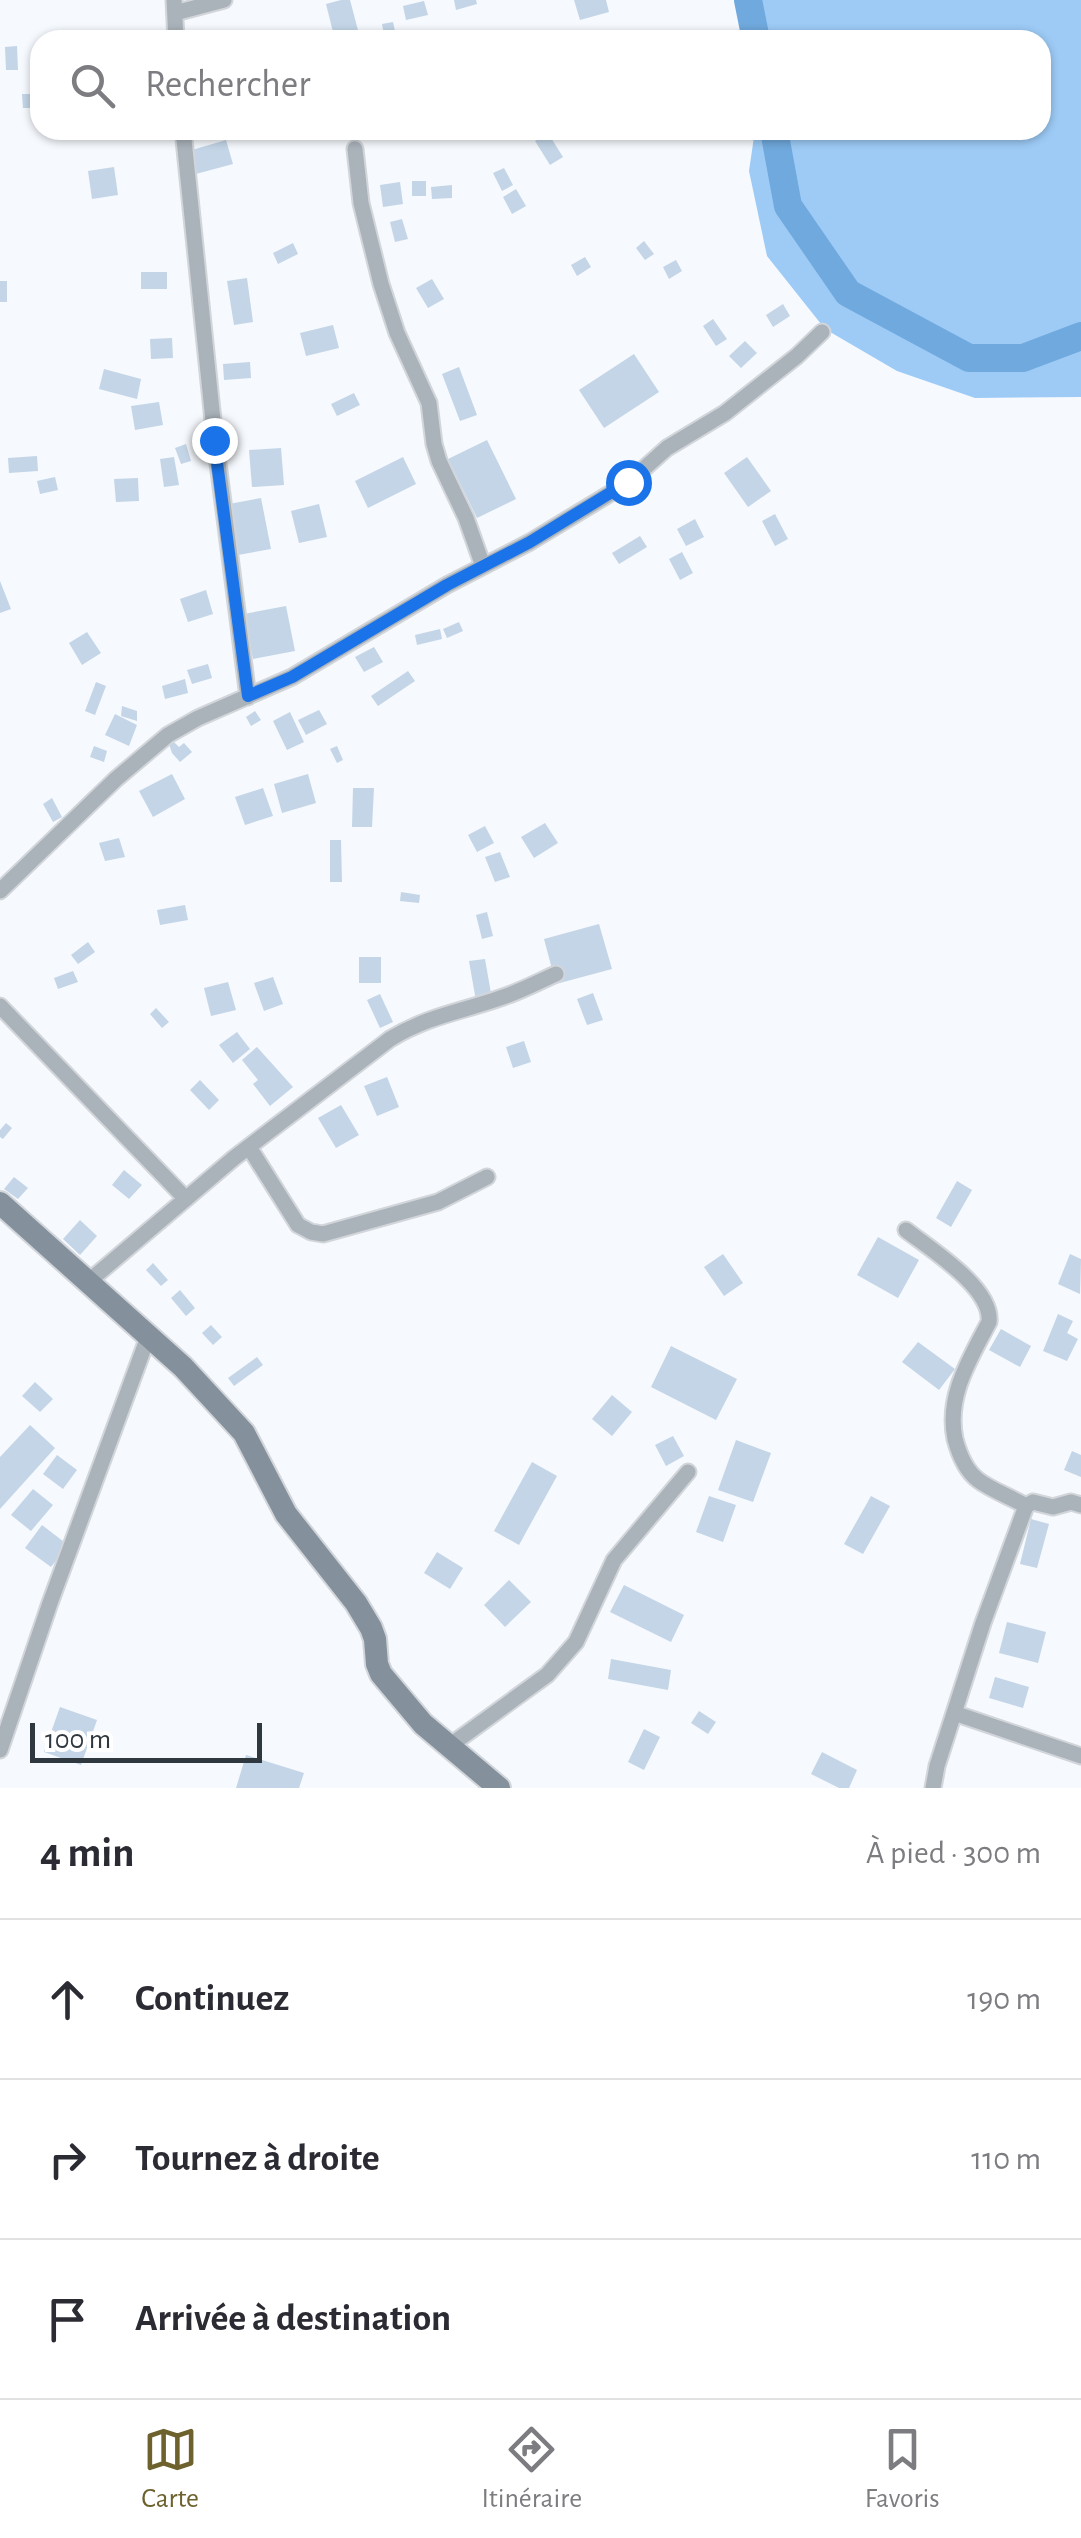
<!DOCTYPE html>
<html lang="fr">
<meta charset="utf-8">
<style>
body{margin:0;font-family:"Alegreya Sans",sans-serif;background:#f2f2f3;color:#2b2b33}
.scale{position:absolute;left:30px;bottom:25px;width:232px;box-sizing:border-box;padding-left:10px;border:5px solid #30383f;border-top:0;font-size:28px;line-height:35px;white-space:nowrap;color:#30383f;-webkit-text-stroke:8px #fff;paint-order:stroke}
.stop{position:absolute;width:30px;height:30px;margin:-22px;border:8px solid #1a73e8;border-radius:50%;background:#fff}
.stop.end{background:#1a73e8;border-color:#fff;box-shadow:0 2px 10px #0008}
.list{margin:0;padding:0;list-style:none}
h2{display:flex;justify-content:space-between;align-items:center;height:130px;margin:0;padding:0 40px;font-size:42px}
h2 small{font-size:32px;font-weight:400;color:#7c7c81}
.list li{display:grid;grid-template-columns:65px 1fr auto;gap:30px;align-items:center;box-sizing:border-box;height:160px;padding:0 40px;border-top:2px solid #e1e1e2}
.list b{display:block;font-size:38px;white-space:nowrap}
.list em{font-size:32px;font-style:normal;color:#7c7c81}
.icon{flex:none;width:55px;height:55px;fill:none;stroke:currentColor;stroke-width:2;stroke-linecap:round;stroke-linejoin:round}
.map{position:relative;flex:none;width:1081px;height:1788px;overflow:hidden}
.search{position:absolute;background:#fff;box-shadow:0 2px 8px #0004;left:30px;right:30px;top:30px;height:110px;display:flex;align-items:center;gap:25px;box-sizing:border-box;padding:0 35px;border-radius:30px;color:#7c7c81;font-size:38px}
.sheet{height:610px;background:#fff}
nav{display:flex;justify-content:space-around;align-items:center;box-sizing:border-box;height:140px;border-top:2px solid #e1e1e2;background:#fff;font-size:28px;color:#7c7c81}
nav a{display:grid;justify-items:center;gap:5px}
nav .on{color:#6d622e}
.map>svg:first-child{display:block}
.green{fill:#9dcbf6}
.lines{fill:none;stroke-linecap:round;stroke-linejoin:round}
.river{stroke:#70a9dd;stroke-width:28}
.building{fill:#c3d5e7}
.minor-casing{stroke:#d2d6db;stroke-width:19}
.secondary-casing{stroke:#d2d6db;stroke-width:26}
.minor{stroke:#aab2ba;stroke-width:15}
.secondary{stroke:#84909c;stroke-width:22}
.route{stroke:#1a73e8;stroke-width:12}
</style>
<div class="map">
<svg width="1081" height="1788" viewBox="0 0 1081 1788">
<rect width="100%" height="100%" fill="#f6f9fd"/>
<path class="green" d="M749 0H1081V397L975 398 897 371 825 329 767 256 749 171 755 130H1041V40H755Z"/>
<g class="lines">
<path class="river" d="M748 0 756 40
M774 130 788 206 848 293 969 358H1023L1081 336"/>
</g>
<path class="building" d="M341 0H350L359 34 335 40 326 4Z
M454 0H476L477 4 456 10Z
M574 0H606L609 12 580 20Z
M424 1 428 15 406 20 403 6Z
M393 22 397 40H385L382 24Z
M17 46 18 70H6L5 47Z
M22 94H40V108H23Z
M548 133 563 157 550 165 535 141Z
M226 140 233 164 192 175 185 152Z
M114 167 118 195 92 199 88 171Z
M504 168 513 185 502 191 493 173Z
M412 181H426V196H412Z
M400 182 403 204 383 207 380 185Z
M452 185V198L432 199 431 187Z
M516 189 526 206 512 214 503 197Z
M402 219 408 239 395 242 390 222Z
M644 241 654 254 645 260 636 248Z
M293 243 298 254 278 264 273 253Z
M585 257 591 267 577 276 571 265Z
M676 260 682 271 669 279 663 267Z
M141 272H167V289H141Z
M247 278 253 322 234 325 227 281Z
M432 279 444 299 428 308 416 288Z
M0 281H7V302H0Z
M783 304 790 316 773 327 766 315Z
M713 319 727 339 716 346 703 326Z
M333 325 339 348 306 356 300 333Z
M172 338 173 358 151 359 150 339Z
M745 341 757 353 741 368 729 356Z
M634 354 659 392 604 428 579 390Z
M250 362 251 378 224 380 223 364Z
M459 367 477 415 460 421 442 374Z
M104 369 141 379 137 399 99 389Z
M354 393 360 405 337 416 331 404Z
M159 402 163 425 135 430 131 406Z
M487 440 516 499 477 518 448 459Z
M186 444 191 461 181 464 175 448Z
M281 448 284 485 252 487 249 450Z
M37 456 38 471 9 473 8 458Z
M174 457 179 485 164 487 160 459Z
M403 457 416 484 368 508 355 481Z
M747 457 771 491 748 507 724 473Z
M55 477 58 490 40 494 37 481Z
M138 478 139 501 116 502 114 479Z
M261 498 271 549 238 555 229 504Z
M319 504 327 537 299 543 291 511Z
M775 514 788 539 775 546 762 521Z
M695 519 704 537 686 546 677 529Z
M640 536 647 547 619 564 612 553Z
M682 552 693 573 680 580 669 559Z
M0 581 11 609 0 613Z
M206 590 213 614 188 622 180 599Z
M286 606 295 651 253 659 244 614Z
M459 622 463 631 447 638 443 629Z
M440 629 442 639 417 645 415 635Z
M87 632 101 653 82 665 69 643Z
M374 647 383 662 364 672 355 657Z
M208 664 212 678 192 684 187 670Z
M408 671 415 681 378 706 371 696Z
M185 679 188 693 165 699 162 686Z
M96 682 106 686 95 715 85 711Z
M122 706 137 711V721L121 716Z
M319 710 327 724 306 735 298 720Z
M255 711 261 720 251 726 246 717Z
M290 712 304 742 287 750 273 721Z
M115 714 137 725 129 746 105 735Z
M173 741 179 747 184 743 192 752 180 762 172 753 169 744Z
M94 746 107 751 104 762 90 757Z
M337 746 343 760 337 763 330 749Z
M172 774 185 799 153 817 139 791Z
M308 774 316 803 282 813 274 784Z
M263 788 273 816 245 825 235 797Z
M353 788H374L372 827H352Z
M52 798 62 817 53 822 43 804Z
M545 823 558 843 534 858 521 837Z
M485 826 494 843 477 852 468 835Z
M119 838 125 857 105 861 99 843Z
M330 840H341L342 882H330Z
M500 852 510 877 495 882 485 857Z
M401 892 420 895 419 903 400 901Z
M185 905 188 920 160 925 157 910Z
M487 912 493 936 482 939 476 915Z
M599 924 612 969 556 984 544 939Z
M88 942 95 952 78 964 71 955Z
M359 957H381V983H359Z
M485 959 492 999 476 1001 469 961Z
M73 971 78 982 58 989 54 978Z
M273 977 283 1004 264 1011 254 983Z
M228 982 236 1010 211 1016 204 988Z
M593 993 603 1020 587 1025 577 999Z
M380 994 393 1022 380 1028 367 1000Z
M156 1008 169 1022 162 1028 150 1014Z
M237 1032 250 1049 233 1063 219 1045Z
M524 1041 531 1062 513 1068 506 1047Z
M257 1047 293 1087 270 1106 253 1084 258 1080 242 1060Z
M387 1077 399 1107 377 1116 364 1086Z
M200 1080 219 1100 209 1110 190 1090Z
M341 1105 359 1135 336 1148 318 1118Z
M6 1123 12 1128 3 1139 0 1137V1130Z
M124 1170 142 1185 129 1199 112 1185Z
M14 1177 28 1188 18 1199 4 1189Z
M957 1181 972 1190 951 1227 936 1218Z
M80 1220 97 1236 80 1255 63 1239Z
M878 1237 919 1260 898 1298 857 1275Z
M723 1254 743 1283 724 1296 704 1267Z
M1070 1254 1081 1259 1080 1294 1058 1284Z
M153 1263 168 1280 161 1286 146 1270Z
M180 1290 195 1308 186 1316 171 1298Z
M1058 1314 1073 1321 1067 1333 1078 1339 1067 1361 1043 1351Z
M211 1325 222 1337 213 1345 202 1333Z
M1001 1329 1031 1346 1020 1367 989 1350Z
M918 1342 955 1369 939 1390 902 1362Z
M671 1346 737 1379 716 1420 651 1387Z
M257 1357 263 1365 234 1386 228 1378Z
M35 1382 53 1399 40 1412 22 1396Z
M612 1395 632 1412 612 1436 592 1419Z
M30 1425 55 1448 0 1509V1457Z
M673 1436 684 1456 666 1466 655 1445Z
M736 1440 771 1453 753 1502 718 1490Z
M1072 1451 1081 1455V1477L1064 1470Z
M57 1455 77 1470 63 1489 43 1474Z
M532 1462 557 1476 519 1545 494 1531Z
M33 1489 53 1505 31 1531 11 1515Z
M709 1496 736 1505 723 1542 696 1532Z
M871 1496 890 1506 863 1554 844 1544Z
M1031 1519 1049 1524 1037 1568 1020 1564Z
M42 1525 68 1545 51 1567 25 1548Z
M437 1552 463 1568 450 1589 424 1573Z
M509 1580 531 1602 505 1627 484 1605Z
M624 1585 684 1615 671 1642 610 1612Z
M1007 1622 1046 1632 1038 1663 999 1653Z
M611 1659 671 1670 668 1690 608 1679Z
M995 1677 1029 1687 1023 1708 989 1698Z
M60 1707 97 1720 81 1765 44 1752Z
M699 1711 716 1722 708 1734 691 1723Z
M644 1729 660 1737 644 1770 628 1762Z
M822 1752 857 1770 849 1788H839L811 1774Z
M246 1755 304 1773 299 1788H236Z"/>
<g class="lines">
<g class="minor-casing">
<path id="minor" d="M174 0 176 40
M175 13 224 0
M183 130 215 440 248 697
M355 149 361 203 381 284 397 333 429 403 434 444 439 461 466 518 483 566
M0 891 116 779 168 735 198 718 292 677 447 585 530 542 629 482 667 448 725 413 797 356 822 332
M0 1006 186 1199
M249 1147 298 1225 311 1232 323 1234 438 1202 487 1177
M906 1230C930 1249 993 1288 989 1322 970 1359 946 1396 955 1439 959 1454 965 1470 978 1480 991 1490 1011 1497 1026 1506L1033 1502 1053 1507 1071 1502 1081 1505
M88 1282 234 1158 390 1039C430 1015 461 1012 503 997 521 991 538 982 556 974
M954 1713 1081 1756
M448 1747 547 1675 576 1642 614 1560 688 1472
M0 1750 50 1603 148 1337
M933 1788 937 1766 983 1623 1026 1506"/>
</g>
<g class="secondary-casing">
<path id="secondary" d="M0 1203 183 1367 244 1433 286 1514 356 1603 371 1628 375 1639 377 1664 381 1674 423 1724 499 1788"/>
</g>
<use href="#minor" class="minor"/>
<use href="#secondary" class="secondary"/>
</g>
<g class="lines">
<path class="route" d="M214 440 248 696 292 677 447 585 530 542 628 482"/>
</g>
</svg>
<div class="scale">100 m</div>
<div class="stop" style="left:628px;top:482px"></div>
<div class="stop end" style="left:214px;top:440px"></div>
<div class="search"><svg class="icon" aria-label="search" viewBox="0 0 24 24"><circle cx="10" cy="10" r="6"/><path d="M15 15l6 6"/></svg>Rechercher</div>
</div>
<section class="sheet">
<h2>4 min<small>À pied · 300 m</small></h2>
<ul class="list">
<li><svg class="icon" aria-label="ahead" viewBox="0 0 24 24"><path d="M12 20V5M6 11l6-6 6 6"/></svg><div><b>Continuez</b></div><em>190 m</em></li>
<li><svg class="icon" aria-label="right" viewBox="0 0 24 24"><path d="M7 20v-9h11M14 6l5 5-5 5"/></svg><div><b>Tournez à droite</b></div><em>110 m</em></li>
<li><svg class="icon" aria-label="arrive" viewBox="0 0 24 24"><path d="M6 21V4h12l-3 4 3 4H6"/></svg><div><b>Arrivée à destination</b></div></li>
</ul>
</section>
<nav>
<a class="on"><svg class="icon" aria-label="map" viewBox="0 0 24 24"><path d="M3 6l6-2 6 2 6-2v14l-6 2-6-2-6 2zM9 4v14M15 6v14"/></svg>Carte</a>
<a><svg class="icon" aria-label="directions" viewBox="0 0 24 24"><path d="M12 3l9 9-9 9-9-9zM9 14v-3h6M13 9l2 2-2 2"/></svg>Itinéraire</a>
<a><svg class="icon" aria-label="saved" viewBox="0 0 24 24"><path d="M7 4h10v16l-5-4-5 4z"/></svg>Favoris</a>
</nav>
